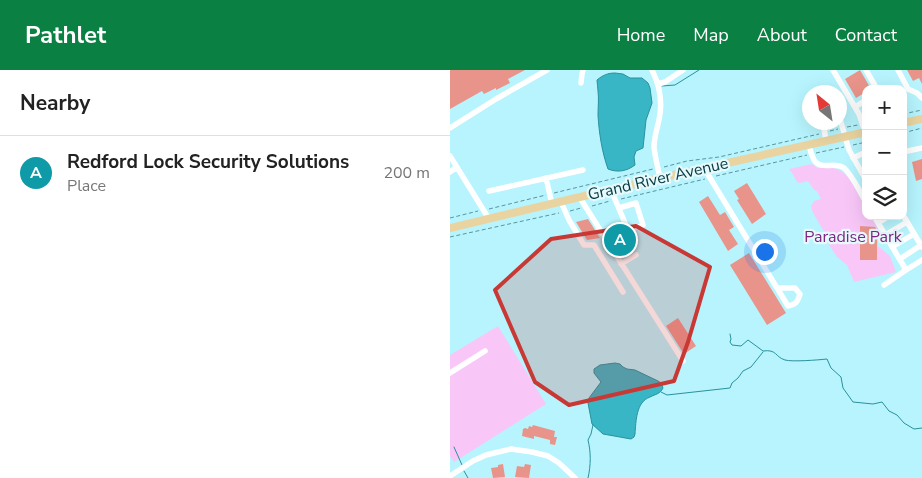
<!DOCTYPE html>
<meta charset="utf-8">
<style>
body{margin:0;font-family:"Nunito Sans",sans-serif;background:#f6f6f6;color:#222}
.controls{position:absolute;right:15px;top:15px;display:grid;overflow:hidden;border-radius:10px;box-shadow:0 5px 20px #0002}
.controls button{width:45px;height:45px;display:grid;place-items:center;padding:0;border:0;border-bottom:1px solid #e0e0e0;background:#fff;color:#222;font:25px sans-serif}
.compass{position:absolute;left:352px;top:15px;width:45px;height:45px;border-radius:50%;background:#fff;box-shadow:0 5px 20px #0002;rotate:330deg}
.you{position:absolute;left:314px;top:181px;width:18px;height:18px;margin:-12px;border:4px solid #fff;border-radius:50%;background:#1a73e8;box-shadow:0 0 0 8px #1a73e833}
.badge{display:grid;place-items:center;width:32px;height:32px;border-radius:50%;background:#0b8043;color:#fff;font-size:16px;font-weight:700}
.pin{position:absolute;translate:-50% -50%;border:2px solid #fff;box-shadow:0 1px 5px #0006}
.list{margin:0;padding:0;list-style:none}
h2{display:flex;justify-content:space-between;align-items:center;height:65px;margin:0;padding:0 20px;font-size:21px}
h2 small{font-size:16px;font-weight:400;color:#767676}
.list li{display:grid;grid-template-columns:32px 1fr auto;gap:15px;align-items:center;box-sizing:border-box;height:75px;padding:0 20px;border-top:1px solid #e0e0e0}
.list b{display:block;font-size:19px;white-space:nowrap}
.list p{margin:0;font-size:16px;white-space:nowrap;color:#767676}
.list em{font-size:16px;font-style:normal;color:#767676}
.icon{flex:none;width:28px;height:28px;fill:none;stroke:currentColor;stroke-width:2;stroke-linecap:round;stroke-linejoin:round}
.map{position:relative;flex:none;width:472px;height:408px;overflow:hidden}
header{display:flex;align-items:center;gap:30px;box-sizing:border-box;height:70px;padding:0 25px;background:#0b8043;color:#fff}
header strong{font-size:24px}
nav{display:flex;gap:28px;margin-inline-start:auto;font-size:18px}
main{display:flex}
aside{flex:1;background:#fff}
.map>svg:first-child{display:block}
.green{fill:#f8c7f8}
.water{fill:#39b6c5;stroke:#2a919d}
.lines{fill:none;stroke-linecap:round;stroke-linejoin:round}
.stream{stroke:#2a919d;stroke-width:1}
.building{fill:#e9948b}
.path{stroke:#5c959c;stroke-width:1;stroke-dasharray:4 2.5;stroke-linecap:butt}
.minor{stroke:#fff;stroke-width:5.5}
.major{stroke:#e9d4a1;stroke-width:8}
.marked{fill:#c83935;fill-opacity:0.2;stroke:#c83935;stroke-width:4;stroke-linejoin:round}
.labels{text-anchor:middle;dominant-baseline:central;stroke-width:4.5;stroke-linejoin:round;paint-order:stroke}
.street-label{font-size:16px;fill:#063b41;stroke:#e6f9fc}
.park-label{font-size:16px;fill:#802683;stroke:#e6f9fc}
</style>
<header>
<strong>Pathlet</strong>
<nav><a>Home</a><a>Map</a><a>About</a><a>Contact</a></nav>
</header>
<main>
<aside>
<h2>Nearby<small></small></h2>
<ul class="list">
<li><span class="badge" style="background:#0f9aa8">A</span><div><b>Redford Lock Security Solutions</b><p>Place</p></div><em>200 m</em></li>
</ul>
</aside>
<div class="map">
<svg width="472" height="408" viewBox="0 0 472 408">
<rect width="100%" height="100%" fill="#b7f4fd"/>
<path class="green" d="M362 94 367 98H384L391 101 399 108 416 137V146H421L427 157 428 176 440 186 446 202 404 212 397 195 387 187 376 170 375 163 363 143 361 136 364 131 371 129 367 121 364 120 358 111 350 113 347 112 342 103 339 99Z
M48 256 96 334 4 392 0 386V285Z"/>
<path class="water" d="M165 3 173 4 180 8H192L198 13 200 18 202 33 196 50 193 78 186 81 184 87 185 95C177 101 168 103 158 99 152 82 149 63 148 45 148 37 149 29 148 21 148 17 147 14 147 10 153 5 158 3 165 3Z
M165 293 170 294 173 297 177 299 185 300 208 311 211 313 213 318C210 324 206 324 200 327 186 332 186 351 185 364L184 367 181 369 153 364 142 354 138 333 139 328 151 312 144 303V299L150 295Z"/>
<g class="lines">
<path class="stream" d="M212 16 225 15 249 0
M280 264 281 269 280 272 282 275 291 276 298 270 313 281C327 279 325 287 335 290 342 292 368 290 377 289L381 298 391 307 393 318 403 332 423 334 432 332 439 341 447 345 454 353 464 359 472 358
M211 322 217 325 280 318 282 313 288 308 293 301 301 297 313 282
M4 377 12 395
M14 401 18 408
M138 408C141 395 141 382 138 370L141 364 143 355"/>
</g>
<path class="building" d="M0 0H75L58 9 60 13 46 20V18L34 24 32 21 0 39Z
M410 0 421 19H416V22L406 28 395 9Z
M457 0H472V14L469 8 463 11Z
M472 89V109L466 111 462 92Z
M297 113 316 144 302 154 287 130 289 129 284 121Z
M258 126 270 145 275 142 284 157 279 160 288 174 278 181 249 132Z
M138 149 150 168 137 170 126 152Z
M169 153 174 162 177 164 185 178 172 186 156 161Z
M410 156 425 157 427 160V190H410Z
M299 183 336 243 317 255 280 195Z
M228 248 246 276 234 284 216 256Z
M83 355 105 361 104 367H107L105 375 100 374V370L84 366V369L72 366 73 359 75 358 78 359 79 356 82 357Z
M53 394 55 407 43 408 41 398 48 397V395Z
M75 394 81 395 79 408 65 407 67 396 74 397Z"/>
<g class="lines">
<path class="path" d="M453 44 472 40
M397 57 408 55
M380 61 388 59
M453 63 472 58
M403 75 416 72
M366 83 394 77
M214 97 237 91 269 87 369 64
M266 106 357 85
M104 123 203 99
M171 129 255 109
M142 136 160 131
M39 139 96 125
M120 141 131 138
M0 148 28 141
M0 167 109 143"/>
<path class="minor" d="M202 0C210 16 213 32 209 50 207 59 204 68 204 77 205 87 208 98 210 108
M383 0 409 44 415 62
M416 0 427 19
M448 0 458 19 467 23 472 28
M131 13 132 4 133 0
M208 14 215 12 233 0
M405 37 416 30
M390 49 399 80 416 110
M373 52 376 71
M0 58 46 29 97 0
M359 75C360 80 362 86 364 90 371 101 384 91 394 98 402 105 410 122 416 132
M453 82 472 78
M0 86 39 149
M403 88 416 82
M254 98 338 236C346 235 348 231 350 224L345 218H327
M0 102 7 97
M96 108 102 134
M161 120 178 160 193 155 186 133 169 138
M39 121 133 100
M130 128 233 291
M111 132 119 150 134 175H144L173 222
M453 145 472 177
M424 146 456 200 434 215
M428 153 439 146
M435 165 457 152
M442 177 464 164
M450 189 471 175
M171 194 186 185
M456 200 472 190
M0 303 35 281
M0 406 23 391 36 385 61 379 82 382 98 386 109 393 125 408"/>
<path class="major" d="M453 53 472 49
M0 158 210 108 416 62"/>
</g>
<path class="marked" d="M186 156 260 197 238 272 224 311 119 335 85 312 45 220 101 169Z"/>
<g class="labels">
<g class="street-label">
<text transform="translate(208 109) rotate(-13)">Grand River Avenue</text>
</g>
<g class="park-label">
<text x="403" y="167">Paradise Park</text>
</g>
</g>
</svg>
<div class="controls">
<button>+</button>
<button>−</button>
<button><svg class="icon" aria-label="layers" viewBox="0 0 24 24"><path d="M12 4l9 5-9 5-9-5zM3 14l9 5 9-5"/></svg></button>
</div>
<svg class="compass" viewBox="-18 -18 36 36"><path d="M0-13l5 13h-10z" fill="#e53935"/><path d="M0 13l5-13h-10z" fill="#767676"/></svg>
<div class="you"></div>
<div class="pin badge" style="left:170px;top:170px;background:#0f9aa8">A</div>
</div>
</main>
